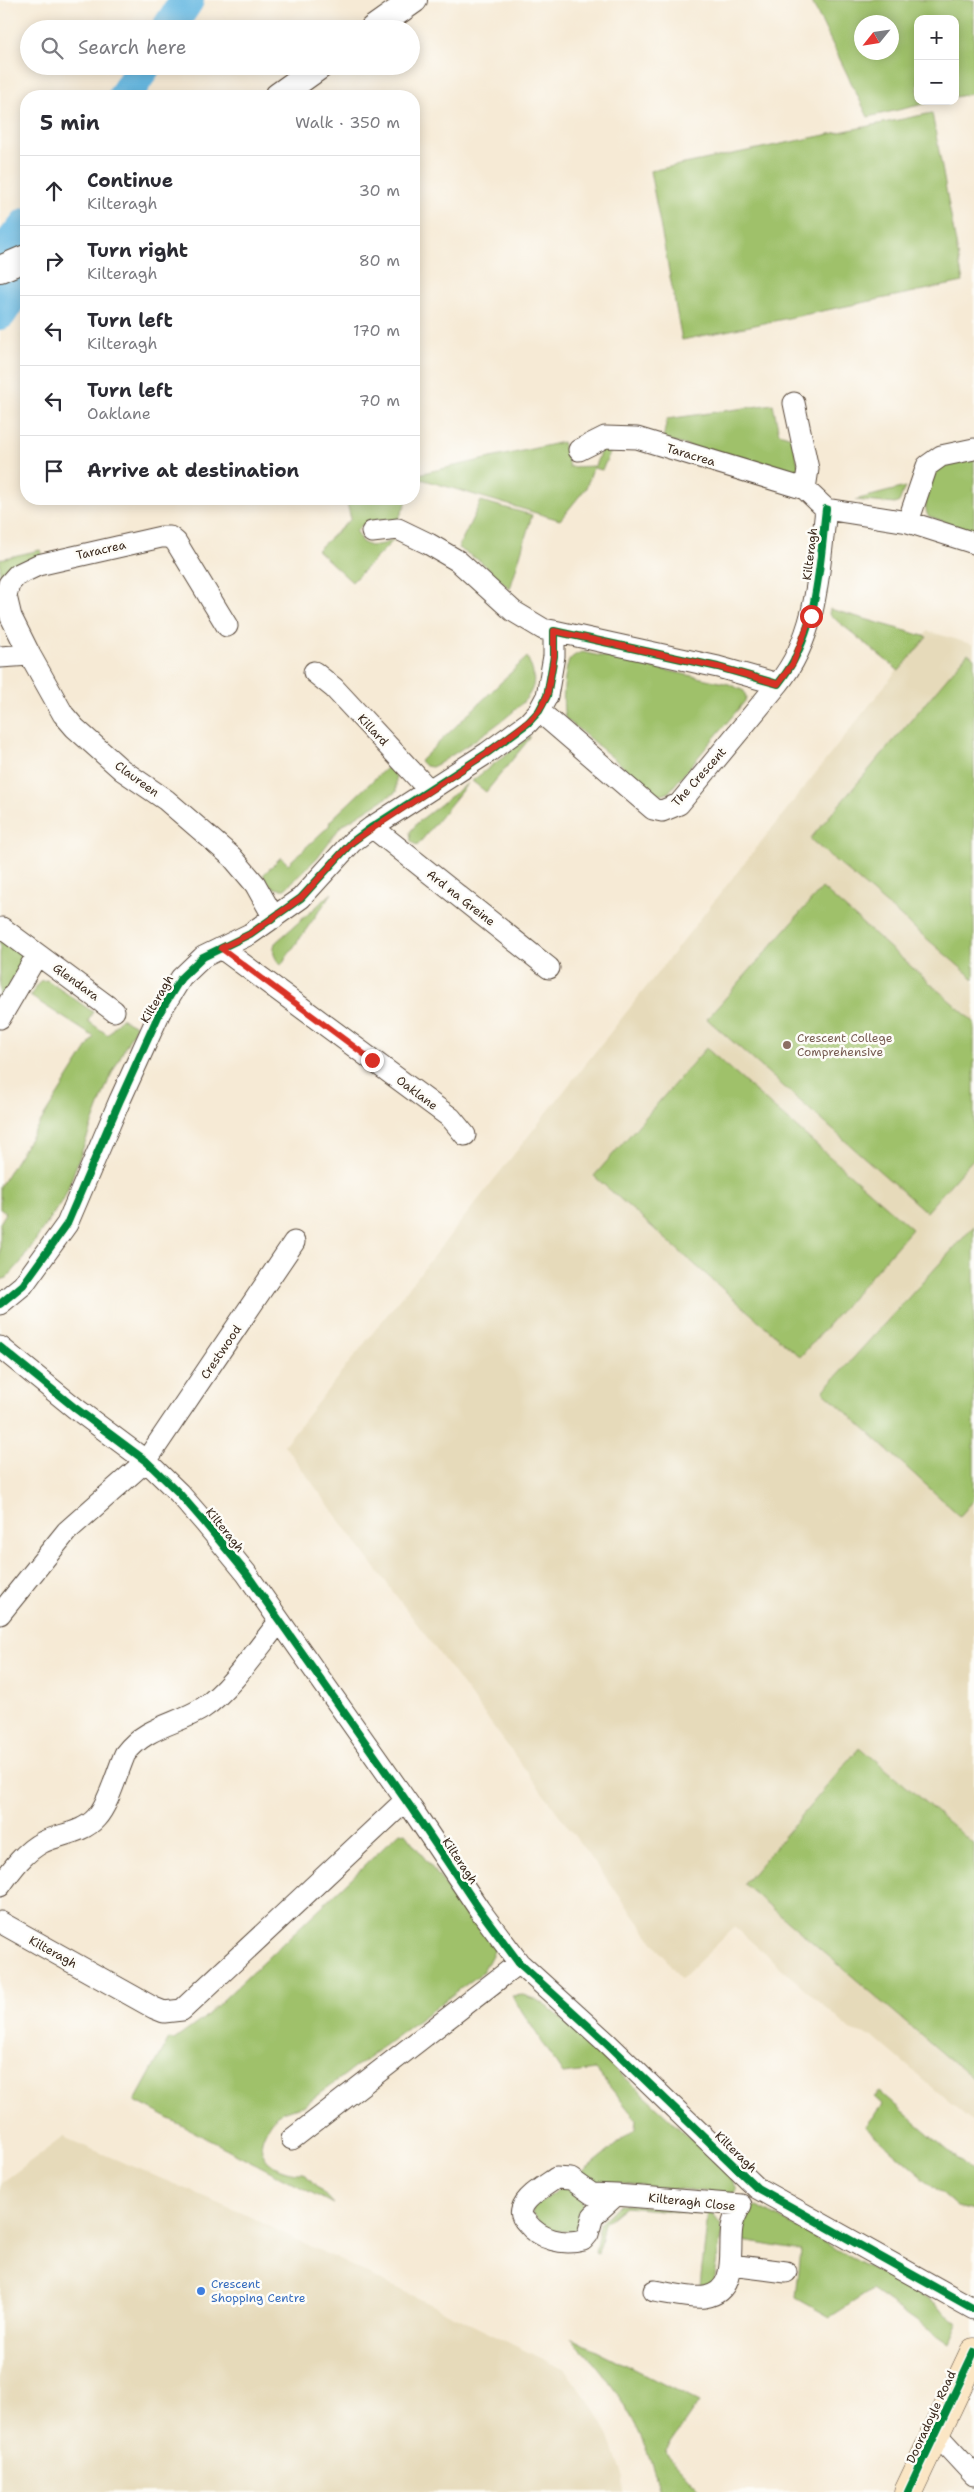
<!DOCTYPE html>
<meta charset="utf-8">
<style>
body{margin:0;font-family:"Shantell Sans",sans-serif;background:#f2f2f3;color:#2b2b33}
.controls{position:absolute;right:15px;top:15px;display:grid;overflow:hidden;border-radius:10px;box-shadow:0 2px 12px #0003}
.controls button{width:45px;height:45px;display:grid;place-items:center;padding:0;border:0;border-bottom:1px solid #e1e1e2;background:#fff;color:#2b2b33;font:25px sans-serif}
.compass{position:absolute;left:854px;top:15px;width:45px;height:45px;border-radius:50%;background:#fff;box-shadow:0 2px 12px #0003;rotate:240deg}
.stop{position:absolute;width:15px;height:15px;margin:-11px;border:4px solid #d93025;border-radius:50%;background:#fff}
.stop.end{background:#d93025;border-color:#fff;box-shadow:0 1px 5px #0008}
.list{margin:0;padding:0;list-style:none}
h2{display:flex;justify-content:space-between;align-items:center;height:65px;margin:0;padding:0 20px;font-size:21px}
h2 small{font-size:16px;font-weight:400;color:#7c7c81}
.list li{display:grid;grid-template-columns:32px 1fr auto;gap:15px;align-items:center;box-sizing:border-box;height:70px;padding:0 20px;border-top:1px solid #e1e1e2}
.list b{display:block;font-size:19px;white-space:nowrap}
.list p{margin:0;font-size:16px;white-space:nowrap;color:#7c7c81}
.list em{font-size:16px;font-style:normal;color:#7c7c81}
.icon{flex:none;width:28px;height:28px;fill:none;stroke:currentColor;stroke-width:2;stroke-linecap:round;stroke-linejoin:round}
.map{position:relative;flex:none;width:974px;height:2492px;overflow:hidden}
.search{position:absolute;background:#fff;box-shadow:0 2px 12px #0003;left:20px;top:20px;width:400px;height:55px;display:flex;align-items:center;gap:12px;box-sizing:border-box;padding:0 18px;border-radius:28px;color:#7c7c81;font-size:19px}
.panel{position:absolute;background:#fff;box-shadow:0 2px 12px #0003;left:20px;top:90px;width:400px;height:415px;border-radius:20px}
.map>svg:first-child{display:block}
.built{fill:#e6daba}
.green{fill:#9fc16a;stroke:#6d7644;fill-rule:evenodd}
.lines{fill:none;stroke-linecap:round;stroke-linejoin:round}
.river{stroke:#67b9e2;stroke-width:34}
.minor-casing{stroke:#574739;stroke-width:23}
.tertiary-casing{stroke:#574739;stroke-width:28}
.secondary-casing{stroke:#574739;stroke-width:29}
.minor{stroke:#fff;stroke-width:21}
.tertiary{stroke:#fff;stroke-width:26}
.secondary{stroke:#fbe6c4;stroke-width:28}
.cycleway-casing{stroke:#fdfcf7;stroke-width:11}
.cycleway{stroke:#00873e;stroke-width:8}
.route{stroke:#d93025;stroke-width:6}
.education-dot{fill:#8d6e63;stroke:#fdfcf7;stroke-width:2}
.shop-dot{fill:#3f7fe0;stroke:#fdfcf7;stroke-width:2}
.labels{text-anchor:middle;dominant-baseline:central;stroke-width:5;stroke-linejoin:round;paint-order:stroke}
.street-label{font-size:12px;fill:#3b2a1e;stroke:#fdfcf7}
.education-label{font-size:12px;fill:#785e54;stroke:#fdfcf7;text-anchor:start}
.shop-label{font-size:12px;fill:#366cbe;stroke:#fdfcf7;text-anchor:start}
</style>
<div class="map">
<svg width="974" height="2492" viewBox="0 0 974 2492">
<rect width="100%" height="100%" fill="#fdfcf7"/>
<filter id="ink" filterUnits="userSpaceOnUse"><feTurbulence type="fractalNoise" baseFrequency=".02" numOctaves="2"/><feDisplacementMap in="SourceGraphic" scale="10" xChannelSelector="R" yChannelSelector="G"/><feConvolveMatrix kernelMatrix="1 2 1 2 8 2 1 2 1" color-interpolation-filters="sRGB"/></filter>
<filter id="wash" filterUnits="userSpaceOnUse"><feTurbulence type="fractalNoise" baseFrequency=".0096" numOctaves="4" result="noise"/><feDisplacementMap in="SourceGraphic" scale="20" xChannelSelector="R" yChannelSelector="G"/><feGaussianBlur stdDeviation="1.12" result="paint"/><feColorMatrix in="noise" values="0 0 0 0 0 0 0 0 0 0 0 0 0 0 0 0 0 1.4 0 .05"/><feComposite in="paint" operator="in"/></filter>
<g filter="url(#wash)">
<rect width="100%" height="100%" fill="#f6ead5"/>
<path class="built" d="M928 631 974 645V2123L875 2038 852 2031 735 1927 681 1979 284 1445Z
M63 2137 240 2212 565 2370 592 2405 609 2436 623 2478 624 2492H0V2184Z"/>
<path class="green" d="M811 0H974V93L955 97V19H918V101H937L868 117ZM862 22H892V52H862Z
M932 113 963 282 682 340 650 171Z
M773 404 779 433 792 437 799 469 791 475 663 439 667 419Z
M563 442 569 467 595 466 601 450 610 446 611 451 602 470 593 468 586 488 560 520 421 479 416 481 414 486V475Z
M974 458V532L928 516C922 505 929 476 939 468 948 461 964 461 974 458Z
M905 487 899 502 895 504 855 500Z
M346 499H408L397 522C384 520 364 518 356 532L362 542 370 546 383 544 395 539 352 582 317 550 351 519Z
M481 501 532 515 510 589 480 561 458 548Z
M40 550 42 554 6 571 0 577V559Z
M830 609 927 637 899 671 829 614Z
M582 652 729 684 744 691 746 697 745 701 668 793 662 795 655 793 566 719C561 710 564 671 569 661 572 656 577 654 582 652Z
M968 653 974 658V979L810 839Z
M527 657C532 668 537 679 531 691 522 712 461 749 440 763L432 767 425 766 420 761Z
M530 736V738L486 792 472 781Z
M387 767 396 776V792L341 826 317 858 285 889C272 890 269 885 263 875L281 857 288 864 329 826 330 821Z
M468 783 417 846 411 841 410 832 418 822Z
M822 888 974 1022V1158L926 1212 707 1019Z
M332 893 281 965C274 958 272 952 275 943Z
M0 936 25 957 0 1002Z
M47 980 93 1012 88 1021 108 1035 121 1018 136 1026 109 1079 65 1196 21 1262 7 1278 0 1280V1223L6 1213 0 1209V1186L94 1037 30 996 40 981Z
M706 1048 912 1229 800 1357 594 1176Z
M974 1226V1500L960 1516 823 1391Z
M860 1747 974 1844V2080L744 1884Z
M400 1832 405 1833 495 1949 483 1972 303 2106C294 2108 284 2110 277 2116 271 2120 268 2126 265 2132 251 2160 281 2174 304 2173L333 2204 135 2101 169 2039 174 2040 203 2019Z
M523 1995 537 2000 553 2011 723 2168 728 2174 736 2190 733 2194 600 2182 589 2178 582 2172 635 2129 636 2119 596 2070 563 2074 512 1996Z
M880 2092 974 2173V2211L957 2207 865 2127 883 2105 874 2097Z
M563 2186C568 2188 574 2191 578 2194 587 2203 582 2223 577 2232L546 2230 532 2214 534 2207Z
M620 2204 711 2212 721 2225 722 2232 713 2282 707 2288 700 2286 708 2214 624 2207 604 2223 598 2254 595 2253 600 2223Z
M757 2206 930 2300 958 2323 949 2344 872 2290 830 2317 796 2298 801 2251 738 2240C740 2228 742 2209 757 2206Z
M570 2337 699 2402 665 2452 702 2492H660C644 2429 616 2383 570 2337Z"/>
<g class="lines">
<path class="river" d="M168 29 187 0
M125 96 144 66
M0 313 9 299 14 240 26 225"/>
</g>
</g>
<g filter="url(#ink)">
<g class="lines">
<g class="minor-casing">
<path id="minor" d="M794 403 808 469 805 489
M579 450 605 437 637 438 805 489 826 509 908 522 974 543
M908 522 927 466 941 456 974 449
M372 532 398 529 429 544 458 561 513 611 543 629 554 631
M30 655 11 617 6 596 9 584 17 575 38 565 161 537H170L176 542 227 626
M0 657 30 655 63 714 75 728 122 770 166 800 232 857 255 884 274 918
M314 672 334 688 429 790
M539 711 653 809 662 811 679 804 778 684
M372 827 549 968
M2 928 114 1011
M221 948 451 1118 465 1135
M0 1018 37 955
M0 1304 23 1285 67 1224 120 1100 160 1012 181 978 203 957 250 934 301 898 352 842 372 827 487 753 528 723 539 711 547 696 554 656V631L718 667 778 684C818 635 819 569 826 509
M0 1347 75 1408 146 1461 179 1493 205 1523 246 1573 412 1809 479 1909 519 1963 607 2043 757 2188 974 2309
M0 1614 67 1531 146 1461 294 1242
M0 1886C12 1869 25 1851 43 1842 60 1834 83 1833 96 1818 109 1804 117 1772 125 1754 146 1726 176 1725 203 1708 230 1690 258 1648 279 1622
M0 1922 154 2008 164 2012 182 2010 405 1801
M292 2139 519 1963
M616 2195 592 2194 571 2179 556 2178C546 2185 525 2197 522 2209 520 2215 523 2219 527 2223 540 2240 563 2245 583 2240L588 2234 593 2216 616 2195 741 2205C737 2212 733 2219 732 2227 728 2251 739 2291 705 2297 690 2299 669 2293 654 2291
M731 2265 786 2272
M936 2434 974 2475"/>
</g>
<g class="tertiary-casing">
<path id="tertiary" d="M373 29 414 0
M278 96 320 66
M0 269 26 258"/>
</g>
<g class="secondary-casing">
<path id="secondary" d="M908 2492 974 2352"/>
</g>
<use href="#minor" class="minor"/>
<use href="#tertiary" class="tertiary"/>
<use href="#secondary" class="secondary"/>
<g class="cycleway-casing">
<path id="cycleway" d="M0 1304 23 1285 67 1224 120 1100 160 1012 181 978 203 957 250 934 301 898 352 842 372 827 487 753 528 723 539 711 547 696 554 656V631L718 667 778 684C818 635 819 569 826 509
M0 1347 75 1408 146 1461 179 1493 205 1523 246 1573 412 1809 479 1909 519 1963 607 2043 757 2188 974 2309
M908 2492 974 2352"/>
</g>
<use href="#cycleway" class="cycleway"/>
</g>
</g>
<g class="lines" filter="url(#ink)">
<path class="route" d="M372 1060 221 948 250 934 301 898 352 842 487 753 528 722 539 711 547 696 554 656V631L718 667 778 684 793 663 811 616"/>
</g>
<circle class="education-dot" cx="787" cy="1045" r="5"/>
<circle class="shop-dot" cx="201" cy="2291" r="5"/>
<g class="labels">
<g class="street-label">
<text transform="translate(691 455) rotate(17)">Taracrea</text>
<text transform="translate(101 550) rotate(-13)">Taracrea</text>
<text transform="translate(810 554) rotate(-83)">Kilteragh</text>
<text transform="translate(373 730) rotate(47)">Killard</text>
<text transform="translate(699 777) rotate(-48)">The Crescent</text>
<text transform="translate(137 779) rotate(36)">Claureen</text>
<text transform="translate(461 898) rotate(38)">Ard na Greine</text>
<text transform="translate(76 982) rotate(36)">Glendara</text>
<text transform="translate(157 999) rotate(-60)">Kilteragh</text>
<text transform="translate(417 1093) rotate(37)">Oaklane</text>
<text transform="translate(221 1352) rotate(-56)">Crestwood</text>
<text transform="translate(225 1530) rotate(51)">Kilteragh</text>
<text transform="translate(460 1861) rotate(56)">Kilteragh</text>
<text transform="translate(53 1952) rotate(29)">Kilteragh</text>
<text transform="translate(736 2152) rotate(44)">Kilteragh</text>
<text transform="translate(692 2202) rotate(6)">Kilteragh Close</text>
<text transform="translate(931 2417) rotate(-65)">Dooradoyle Road</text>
</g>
<g class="education-label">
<text x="797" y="1038">Crescent College<tspan x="797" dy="14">Comprehensive</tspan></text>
</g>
<g class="shop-label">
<text x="211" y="2284">Crescent<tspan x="211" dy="14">Shopping Centre</tspan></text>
</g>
</g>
</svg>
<div class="controls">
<button>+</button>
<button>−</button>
</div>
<svg class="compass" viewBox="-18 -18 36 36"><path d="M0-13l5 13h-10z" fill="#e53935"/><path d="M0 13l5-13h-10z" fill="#7c7c81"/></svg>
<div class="stop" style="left:811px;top:616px"></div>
<div class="stop end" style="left:372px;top:1060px"></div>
<div class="search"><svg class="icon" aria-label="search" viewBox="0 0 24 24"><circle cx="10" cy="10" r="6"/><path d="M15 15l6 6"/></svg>Search here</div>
<section class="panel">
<h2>5 min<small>Walk · 350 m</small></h2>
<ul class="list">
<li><svg class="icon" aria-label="ahead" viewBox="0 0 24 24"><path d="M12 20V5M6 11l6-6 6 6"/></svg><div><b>Continue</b><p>Kilteragh</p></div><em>30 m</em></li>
<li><svg class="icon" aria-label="right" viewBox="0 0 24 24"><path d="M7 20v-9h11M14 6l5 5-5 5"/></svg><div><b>Turn right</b><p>Kilteragh</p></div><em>80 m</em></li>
<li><svg class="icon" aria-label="left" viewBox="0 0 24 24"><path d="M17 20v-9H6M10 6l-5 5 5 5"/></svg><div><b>Turn left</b><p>Kilteragh</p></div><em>170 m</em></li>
<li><svg class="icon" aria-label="left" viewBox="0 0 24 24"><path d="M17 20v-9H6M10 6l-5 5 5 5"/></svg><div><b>Turn left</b><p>Oaklane</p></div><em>70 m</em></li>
<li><svg class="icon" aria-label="arrive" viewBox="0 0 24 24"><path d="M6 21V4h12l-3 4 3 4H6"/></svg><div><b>Arrive at destination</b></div></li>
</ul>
</section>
</div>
